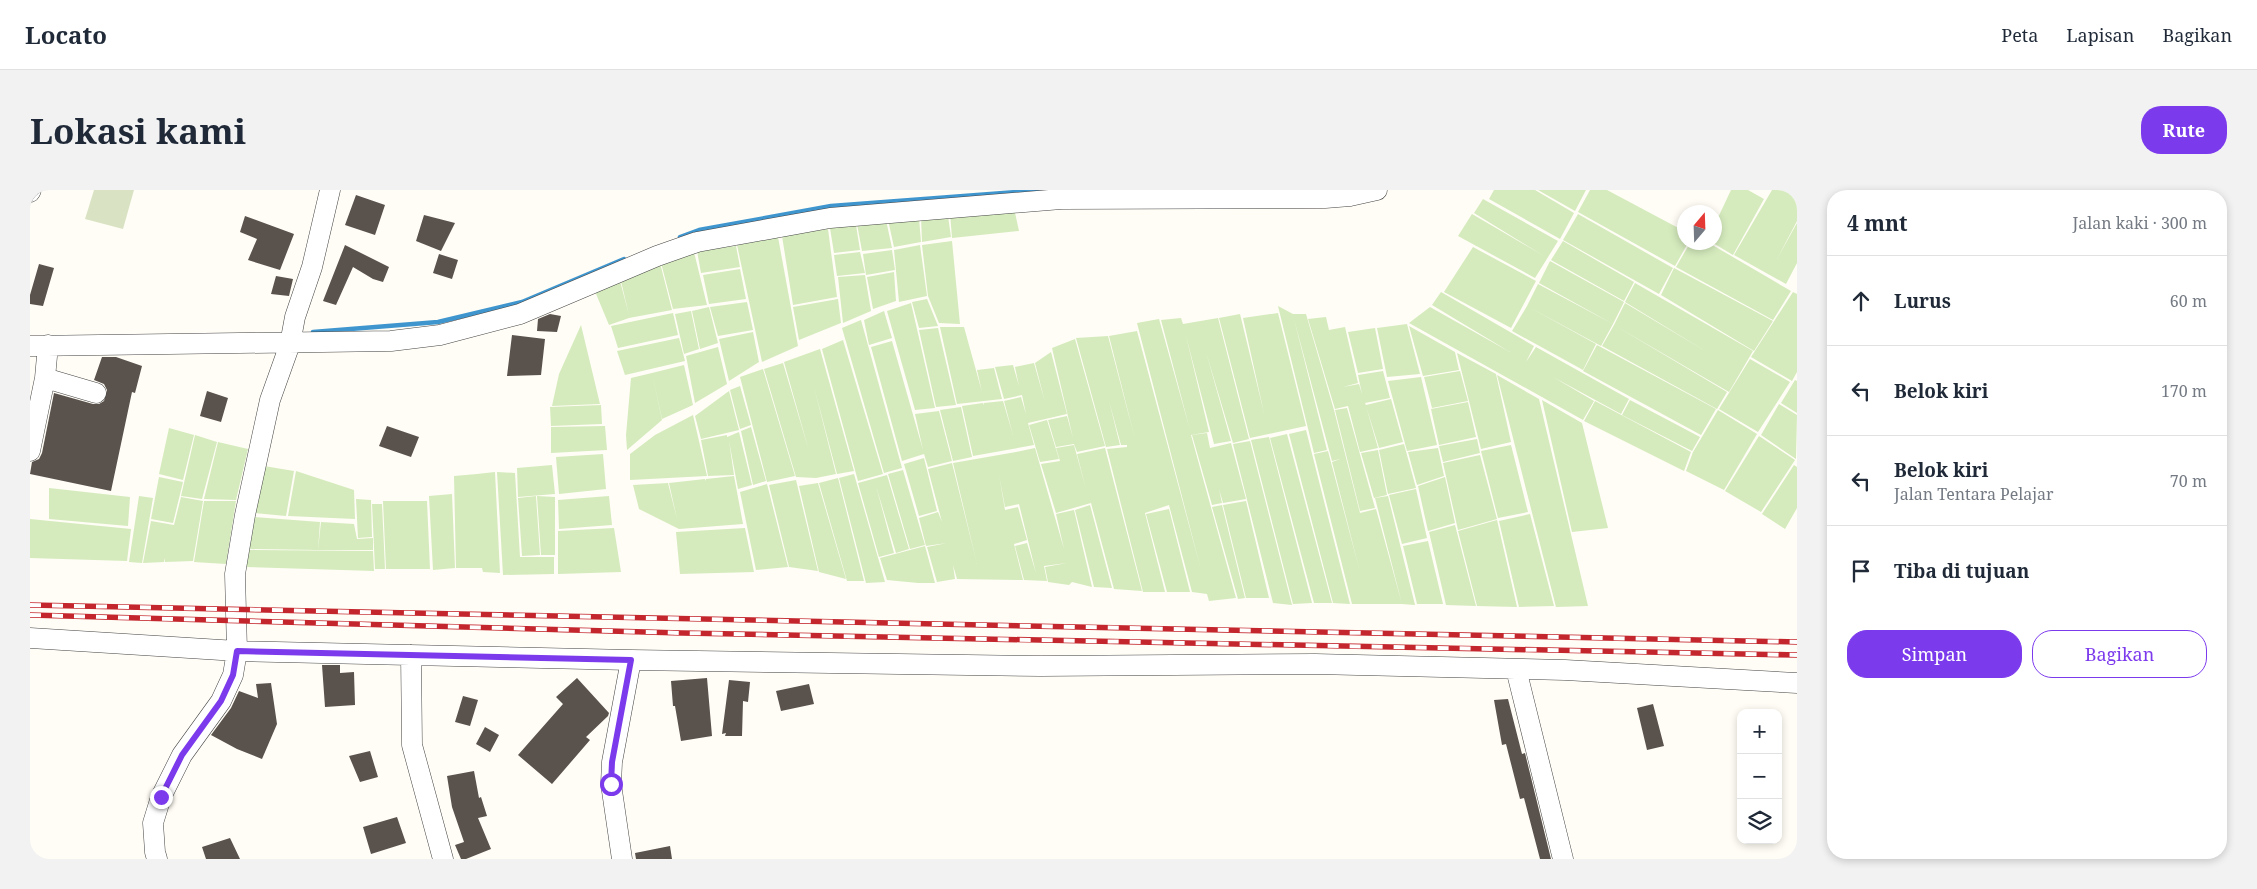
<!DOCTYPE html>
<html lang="id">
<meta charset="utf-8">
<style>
body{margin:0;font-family:"Noto Serif",serif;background:#f2f2f3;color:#1f2937}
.controls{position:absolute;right:15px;bottom:15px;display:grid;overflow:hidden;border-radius:10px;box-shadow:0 2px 8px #0003}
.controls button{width:45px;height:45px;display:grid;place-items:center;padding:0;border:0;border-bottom:1px solid #e0e1e3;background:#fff;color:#1f2937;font:25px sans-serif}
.compass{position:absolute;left:1647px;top:15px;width:45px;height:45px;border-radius:50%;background:#fff;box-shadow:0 2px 8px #0003;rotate:19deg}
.stop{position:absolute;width:15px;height:15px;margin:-11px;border:4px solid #7c3aed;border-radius:50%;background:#fff}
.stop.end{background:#7c3aed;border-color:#fff;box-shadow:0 1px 5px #0008}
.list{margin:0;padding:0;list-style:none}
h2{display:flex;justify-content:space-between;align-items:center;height:65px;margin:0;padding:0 20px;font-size:21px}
h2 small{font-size:16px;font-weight:400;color:#747a83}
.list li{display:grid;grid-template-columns:32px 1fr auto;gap:15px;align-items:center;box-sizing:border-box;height:90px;padding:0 20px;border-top:1px solid #e0e1e3}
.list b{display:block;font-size:19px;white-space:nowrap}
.list p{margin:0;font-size:16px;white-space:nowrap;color:#747a83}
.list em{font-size:16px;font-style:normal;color:#747a83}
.actions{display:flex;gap:10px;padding:15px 20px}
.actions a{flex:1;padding:11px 0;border:1px solid #7c3aed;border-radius:20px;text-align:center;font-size:18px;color:#7c3aed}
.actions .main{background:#7c3aed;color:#fff}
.icon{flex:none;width:28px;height:28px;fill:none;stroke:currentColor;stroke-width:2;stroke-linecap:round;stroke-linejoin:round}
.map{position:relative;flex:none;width:1767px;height:669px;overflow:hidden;border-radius:20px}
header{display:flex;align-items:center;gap:30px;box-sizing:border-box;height:70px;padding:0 25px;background:#fff;border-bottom:1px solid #e0e1e3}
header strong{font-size:24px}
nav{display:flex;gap:28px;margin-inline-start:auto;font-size:18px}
.intro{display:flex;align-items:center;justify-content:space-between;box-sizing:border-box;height:120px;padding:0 30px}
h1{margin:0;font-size:35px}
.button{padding:12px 22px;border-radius:20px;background:#7c3aed;color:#fff;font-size:18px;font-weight:700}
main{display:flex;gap:30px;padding:0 30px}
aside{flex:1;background:#fff;border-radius:20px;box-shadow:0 2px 8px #0003}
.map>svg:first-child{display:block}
.green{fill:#d5ebbd}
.cemetery{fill:#d9e3c4}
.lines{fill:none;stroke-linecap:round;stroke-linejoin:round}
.stream{stroke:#3f96cf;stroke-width:4.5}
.building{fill:#5a524d}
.minor-casing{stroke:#444;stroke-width:21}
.minor{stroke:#fff;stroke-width:20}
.rail-casing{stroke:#c4262e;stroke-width:5.5}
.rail{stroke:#fff;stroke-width:4;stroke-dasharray:11;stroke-linecap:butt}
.route{stroke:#7c3aed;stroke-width:6}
</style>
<header>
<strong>Locato</strong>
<nav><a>Peta</a><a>Lapisan</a><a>Bagikan</a></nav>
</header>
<div class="intro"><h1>Lokasi kami</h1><a class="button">Rute</a></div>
<main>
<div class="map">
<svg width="1767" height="669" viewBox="0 0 1767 669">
<rect width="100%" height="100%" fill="#fffdf5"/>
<path class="green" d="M1464 0H1505L1544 23 1530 49 1459 9Z
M1508 0H1556L1545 21Z
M1560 0H1577L1654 41V52L1658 53 1645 76 1548 22Z
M1701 0H1718L1734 9 1703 65 1683 53 1684 52 1685 34Z
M1742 0H1767V31L1747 69 1767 33V73L1756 94 1704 65Z
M1453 9 1528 51 1505 88 1428 46 1442 24 1514 66 1444 23Z
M984 18 989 41 922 48 920 23Z
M1548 24 1643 78 1629 104 1533 50Z
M918 26 921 47 892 52 891 27Z
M889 28 891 52 864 57 858 30Z
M856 30 862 58 832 61 827 34Z
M826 35 830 60 804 63 800 38Z
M798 39 807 107 763 115 752 46Z
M748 47 768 156 732 172 707 55Z
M922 51 930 134 909 133 898 106 892 55Z
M1533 51 1604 92 1594 111 1521 70Z
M1660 53H1679L1761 101 1743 130 1646 77Z
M890 55 897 106 869 112 864 60Z
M706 56 710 77 671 83 667 61Z
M1443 57 1506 91 1481 138 1414 102Z
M862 60 865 80 836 85 833 64Z
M664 62 677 115 643 119 630 69Z
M830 62 835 83 807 86 804 65Z
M629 69 642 120 599 128 579 135 564 99 589 87 599 125 590 87Z
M1520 71 1594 112 1583 134 1509 93Z
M1644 78 1743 131 1724 161 1631 105Z
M710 79 716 109 679 114 673 85Z
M864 82 866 111 843 119 837 87Z
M835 85 841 121 813 133 808 87Z
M1605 93 1723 161 1699 202 1584 135 1595 113 1677 162 1595 112Z
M1508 94 1583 134 1571 156 1497 116Z
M1411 102 1504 156 1496 172 1506 157 1599 209 1591 224 1523 187 1564 211 1553 230 1379 133 1400 117 1480 162 1402 115Z
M1763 102 1767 104V182L1762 191 1721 167Z
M808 109 811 133 769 150 763 117Z
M897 109 908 136 889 138 882 112Z
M717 112 723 140 688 146 680 117Z
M881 113 905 218 885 220 857 121Z
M1248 116 1263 124H1276L1304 220 1330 323 1346 319 1372 414H1322L1284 264 1298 261 1330 382 1302 272 1310 269 1302 271 1264 129 1297 260 1284 263Z
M1497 116 1566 154 1553 180 1482 141Z
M679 117 688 153 670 159 662 121Z
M661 121 669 159 654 164 645 124Z
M854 121 862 148 839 155 834 130Z
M643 123 648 145 588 158 581 136Z
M1248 123 1276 236 1220 248 1189 128 1210 124 1234 223 1213 128Z
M1296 127 1299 140 1315 137 1328 193 1313 197 1329 194 1332 204 1328 185 1353 181 1360 208 1335 213 1336 215 1361 209 1373 252 1349 258 1336 216 1348 258 1330 262 1318 216 1305 219 1278 129Z
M1151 128 1153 134 1188 128 1219 249 1203 253 1176 162 1201 251 1184 254 1156 146 1179 242 1161 245 1206 408 1179 411 1177 404 1162 402 1139 315 1115 323 1135 402H1113L1077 259 1097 257V255H1091L1079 211 1090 255 1076 257 1046 148 1078 146 1105 249 1079 146 1107 141 1171 380 1107 133 1129 129 1160 240 1131 130Z
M831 130 872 278 854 283 812 138Z
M1377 134 1390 184 1357 187 1347 138Z
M551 135 570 214 522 216 529 184Z
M1584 135 1697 202 1687 219 1572 156Z
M1379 136 1425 162 1429 180 1393 186Z
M910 137H934L952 202 947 180 964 178 972 209 927 214Z
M908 138 926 215 906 217 889 140Z
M1345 138 1353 179 1328 183 1318 142Z
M723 142 729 172 699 191 689 149Z
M649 148 655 171 595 185 587 161Z
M1045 149 1075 256 1047 262 1044 254 1026 257 1018 230 1037 226 1043 248 1022 158Z
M813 150 853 284 828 291 792 159Z
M862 151 893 260 885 224 909 221 922 271 898 277 894 264 872 271 841 157Z
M1567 155 1686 219 1671 245 1553 181Z
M688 157 697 194 665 213 656 166Z
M790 159 824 281 807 284 784 197 806 284 786 288 766 287 734 179 753 173 779 261 754 172Z
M1021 162 1037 224 998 233 1004 255 943 266 932 216 953 213 954 215V213L973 211 983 245 974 211 991 207 996 224 992 205 974 209 965 177 983 175 989 196 985 177 1004 173 1015 212 1005 173Z
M1427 163 1466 184 1481 252 1451 259Z
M1720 169 1760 192 1728 242 1689 219Z
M654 175 663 215 632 229 622 183Z
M733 179 765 286 737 292 710 187Z
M1430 181 1438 211 1402 218 1394 187Z
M622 183 632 230 597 260 596 245 601 188Z
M1467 185 1509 209 1558 416 1526 417Z
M1391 187 1407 255 1377 261 1358 191Z
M1765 190 1767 191V223L1751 213Z
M710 196 721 235 710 239 700 200Z
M699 201 709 240 671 249 665 226Z
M1512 210 1552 233 1578 338 1542 342Z
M1600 210 1670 247 1662 261 1592 225Z
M1565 211 1661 262 1654 281 1554 231Z
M1438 212 1446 247 1409 255 1401 219Z
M1749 214 1767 225 1766 269 1731 245Z
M571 215 572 234 521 236 520 217Z
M931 217 942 267 923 271 910 220Z
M1317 218 1345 318 1330 321 1305 220Z
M1688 220 1727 244 1694 300 1656 281 1663 262Z
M663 225 677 286 600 290V264L625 245Z
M1017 230 1029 269 1010 272 999 235Z
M575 236 577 260 521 263V237Z
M721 237 736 291 723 295 711 241Z
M139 238 164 245 153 290 129 284Z
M1276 240 1320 414 1303 413 1259 244Z
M709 242 722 295 708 299 699 251 704 285 678 286 671 250 697 245V247Z
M1177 243 1180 258 1201 253 1216 309 1193 313 1189 299 1192 313 1182 315 1162 245Z
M1257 244 1302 413H1284L1240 248Z
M165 245 187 252 172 309 151 306Z
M1729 246 1765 270 1731 322 1695 301Z
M1239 247 1282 413 1263 414 1221 250Z
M1447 249 1450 263 1413 272 1409 256Z
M1220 251 1262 415 1243 413 1203 254Z
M188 252 218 259 206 310 174 309Z
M1374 254 1386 298 1358 304 1349 260Z
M1044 255 1056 299 1047 264 1075 258 1112 401 1084 399 1061 313 1026 323 1011 274 1030 271 1026 258Z
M1481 255 1498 322 1468 328 1451 261Z
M1005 258 1034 359 1026 324 1044 320 1062 397 1042 392 1039 395 1018 392 1015 377 1037 373 1014 376 1017 391 994 390 985 356 997 353 1006 383 989 314 975 317 969 285 975 320 988 317 997 350 984 354 993 390 927 389 923 375 925 389 907 392 897 357 917 353 896 356 889 328 908 322 912 332 898 279 922 273 947 374 923 273 986 262 1011 366 986 262Z
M1408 258 1414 286 1387 295 1378 262Z
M1348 260 1357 305 1344 308 1331 263Z
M573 264 576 299 529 304 526 267Z
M1450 265 1467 329 1428 340 1413 273Z
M894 268 907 321 889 326 874 274Z
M522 275 525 304 488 307 487 278Z
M1764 275 1767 277V318L1755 339 1732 324Z
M234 276 264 281 256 326 223 323Z
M873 280 895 355 880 359 858 284Z
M266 281 324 300 325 329 258 326Z
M465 282 470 383 453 382 452 378H426L424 286 447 284 448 312 447 284Z
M467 282 485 283 490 367H524V384L473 385Z
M824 284 855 392 836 393 809 288Z
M857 285 879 359 866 363 846 296 864 363 849 367 828 293Z
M704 286 713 334 649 339 609 319 603 295 638 293 647 329 639 293 675 289 676 291V289Z
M129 287 153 292 143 333 121 329Z
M1415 287 1425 333 1398 341 1388 296Z
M808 288 834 391H817L789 293Z
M766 290 788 381 759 377 739 295Z
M788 293 816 389 789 382 769 296Z
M737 294 758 377 726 380 710 302Z
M19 298 100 307 98 336 19 329Z
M1386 299 1397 348 1372 354 1359 305Z
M422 304 425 378 403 380 399 306Z
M109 306 123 308 112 373 99 372Z
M506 306 510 365 492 366 488 308Z
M507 306 525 307V365H511Z
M579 306 582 335 529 339 528 310Z
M1358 306 1385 415 1372 414 1345 308Z
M151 307 173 311 163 371 135 372V368L134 372 113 373 121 331 144 335Z
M326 309 341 310 342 347 328 348Z
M174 311H206L196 374 164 372Z
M353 311H397L400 379H356Z
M1216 311 1239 408H1216L1193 315Z
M342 314H352L355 379H345Z
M1060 315 1082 398 1064 397 1045 320Z
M1192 315 1215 408 1208 409 1182 317Z
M1139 319 1160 402H1137L1116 324Z
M1500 324 1524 416 1489 417 1469 331Z
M224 327 290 332 288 360 217 359Z
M0 329 101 339 97 371 0 368Z
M1467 330 1487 417 1447 416 1428 341Z
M291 332 324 334 327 349 343 348V360H288Z
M1425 335 1446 416 1416 415 1399 342Z
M584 338 591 382 528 384V341Z
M715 338 724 382 650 384 646 342Z
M1398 351 1413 414H1387L1373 356Z
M895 356 905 393H888L857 390 850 368Z
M218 360 343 361 344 381 216 377Z"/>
<path class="cemetery" d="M64 0H104L93 39 55 29Z"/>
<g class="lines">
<path class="stream" d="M650 47 669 40 801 16 1013 0
M283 142 408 132 492 112 594 69"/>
</g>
<path class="building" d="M326 5 355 15 345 45 315 35Z
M394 25 425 33 411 61 386 51Z
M215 26 264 44 250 80 218 70 227 49 210 42Z
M315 55 359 77 353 92 343 89 323 77 306 115 293 111Z
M409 64 428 70 422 89 403 83Z
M9 74 24 78 13 116 0 114V105Z
M246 86 263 89 259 106 241 104Z
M520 124 531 126 527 142 507 141 508 129Z
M482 145 515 149 511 185 477 186Z
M72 167H86L112 176 105 203 102 202 81 301 0 284 2 272 9 269 12 263 24 203 63 214H69L74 211 77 200 74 194 64 190Z
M177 201 198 208 191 232 170 226Z
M357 236 389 247 381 267 349 256Z
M292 475H310V483L324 482 325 515 295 517Z
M547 488 579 523 578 526 556 547 560 550 522 594 488 565 533 514 526 507Z
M677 488 682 546 651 551 645 516H643L641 491Z
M699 490 720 492 718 512 713 511 712 546H695L696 543 692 544Z
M241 493 247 534 232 569 207 559 181 545 201 518 209 501 228 508 226 494Z
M779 494 784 514 751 521 746 501Z
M433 506 448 510 440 536 425 532Z
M1478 509 1492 564 1495 563 1521 669H1510L1494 608 1490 609 1476 554 1472 555 1464 510Z
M1623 514 1634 556 1617 560 1607 518Z
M455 537 469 545 460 562 446 554Z
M340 561 348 587 330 592 319 566Z
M444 581 449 608 451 607 457 626 448 628 461 659 436 669H431L425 655 434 652 422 617 417 586Z
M367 627 376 653 341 664 333 637Z
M200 648 210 669H176L172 657Z
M640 656 642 669H606L605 663Z"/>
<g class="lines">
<g class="minor-casing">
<path id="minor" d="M0 2 1 0
M0 156 361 151 410 145 490 124 627 66 667 52 800 28 1031 9 1295 8 1320 6 1347 0
M15 188 66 203
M0 261 15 188 18 155
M0 448 207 461 601 470 1011 476 1285 474 1535 480 1767 493
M381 465 382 555 413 669
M1486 479 1533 669
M127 669 125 662 123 633 131 607 152 565 191 511 203 485 207 461 205 384 215 325 240 210 260 154 265 127 282 77 300 0
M592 669 581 594 582 572 601 470"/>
</g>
<use href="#minor" class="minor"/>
<g class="rail-casing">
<path id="rail" d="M0 415 1767 452
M0 425 652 443 1767 465"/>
</g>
<use href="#rail" class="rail"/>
</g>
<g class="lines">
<path class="route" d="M131 607 152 565 191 511 203 485 207 461 601 470 582 572 581 594"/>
</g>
</svg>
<div class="controls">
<button>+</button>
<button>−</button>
<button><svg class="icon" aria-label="layers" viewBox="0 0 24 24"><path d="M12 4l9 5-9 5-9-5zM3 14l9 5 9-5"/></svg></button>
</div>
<svg class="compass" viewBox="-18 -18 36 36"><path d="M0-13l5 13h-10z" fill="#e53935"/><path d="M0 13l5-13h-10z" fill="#747a83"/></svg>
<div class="stop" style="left:581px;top:594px"></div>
<div class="stop end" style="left:131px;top:607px"></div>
</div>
<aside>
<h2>4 mnt<small>Jalan kaki · 300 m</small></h2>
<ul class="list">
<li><svg class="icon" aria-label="ahead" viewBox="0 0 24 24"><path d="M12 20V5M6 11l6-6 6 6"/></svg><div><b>Lurus</b></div><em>60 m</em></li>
<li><svg class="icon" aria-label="left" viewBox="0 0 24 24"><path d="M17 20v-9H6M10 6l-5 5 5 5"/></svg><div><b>Belok kiri</b></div><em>170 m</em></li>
<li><svg class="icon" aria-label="left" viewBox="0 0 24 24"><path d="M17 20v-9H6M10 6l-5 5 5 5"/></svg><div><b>Belok kiri</b><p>Jalan Tentara Pelajar</p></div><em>70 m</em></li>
<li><svg class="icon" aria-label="arrive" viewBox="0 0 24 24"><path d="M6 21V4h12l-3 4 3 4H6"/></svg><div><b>Tiba di tujuan</b></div></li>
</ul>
<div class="actions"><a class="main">Simpan</a><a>Bagikan</a></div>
</aside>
</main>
